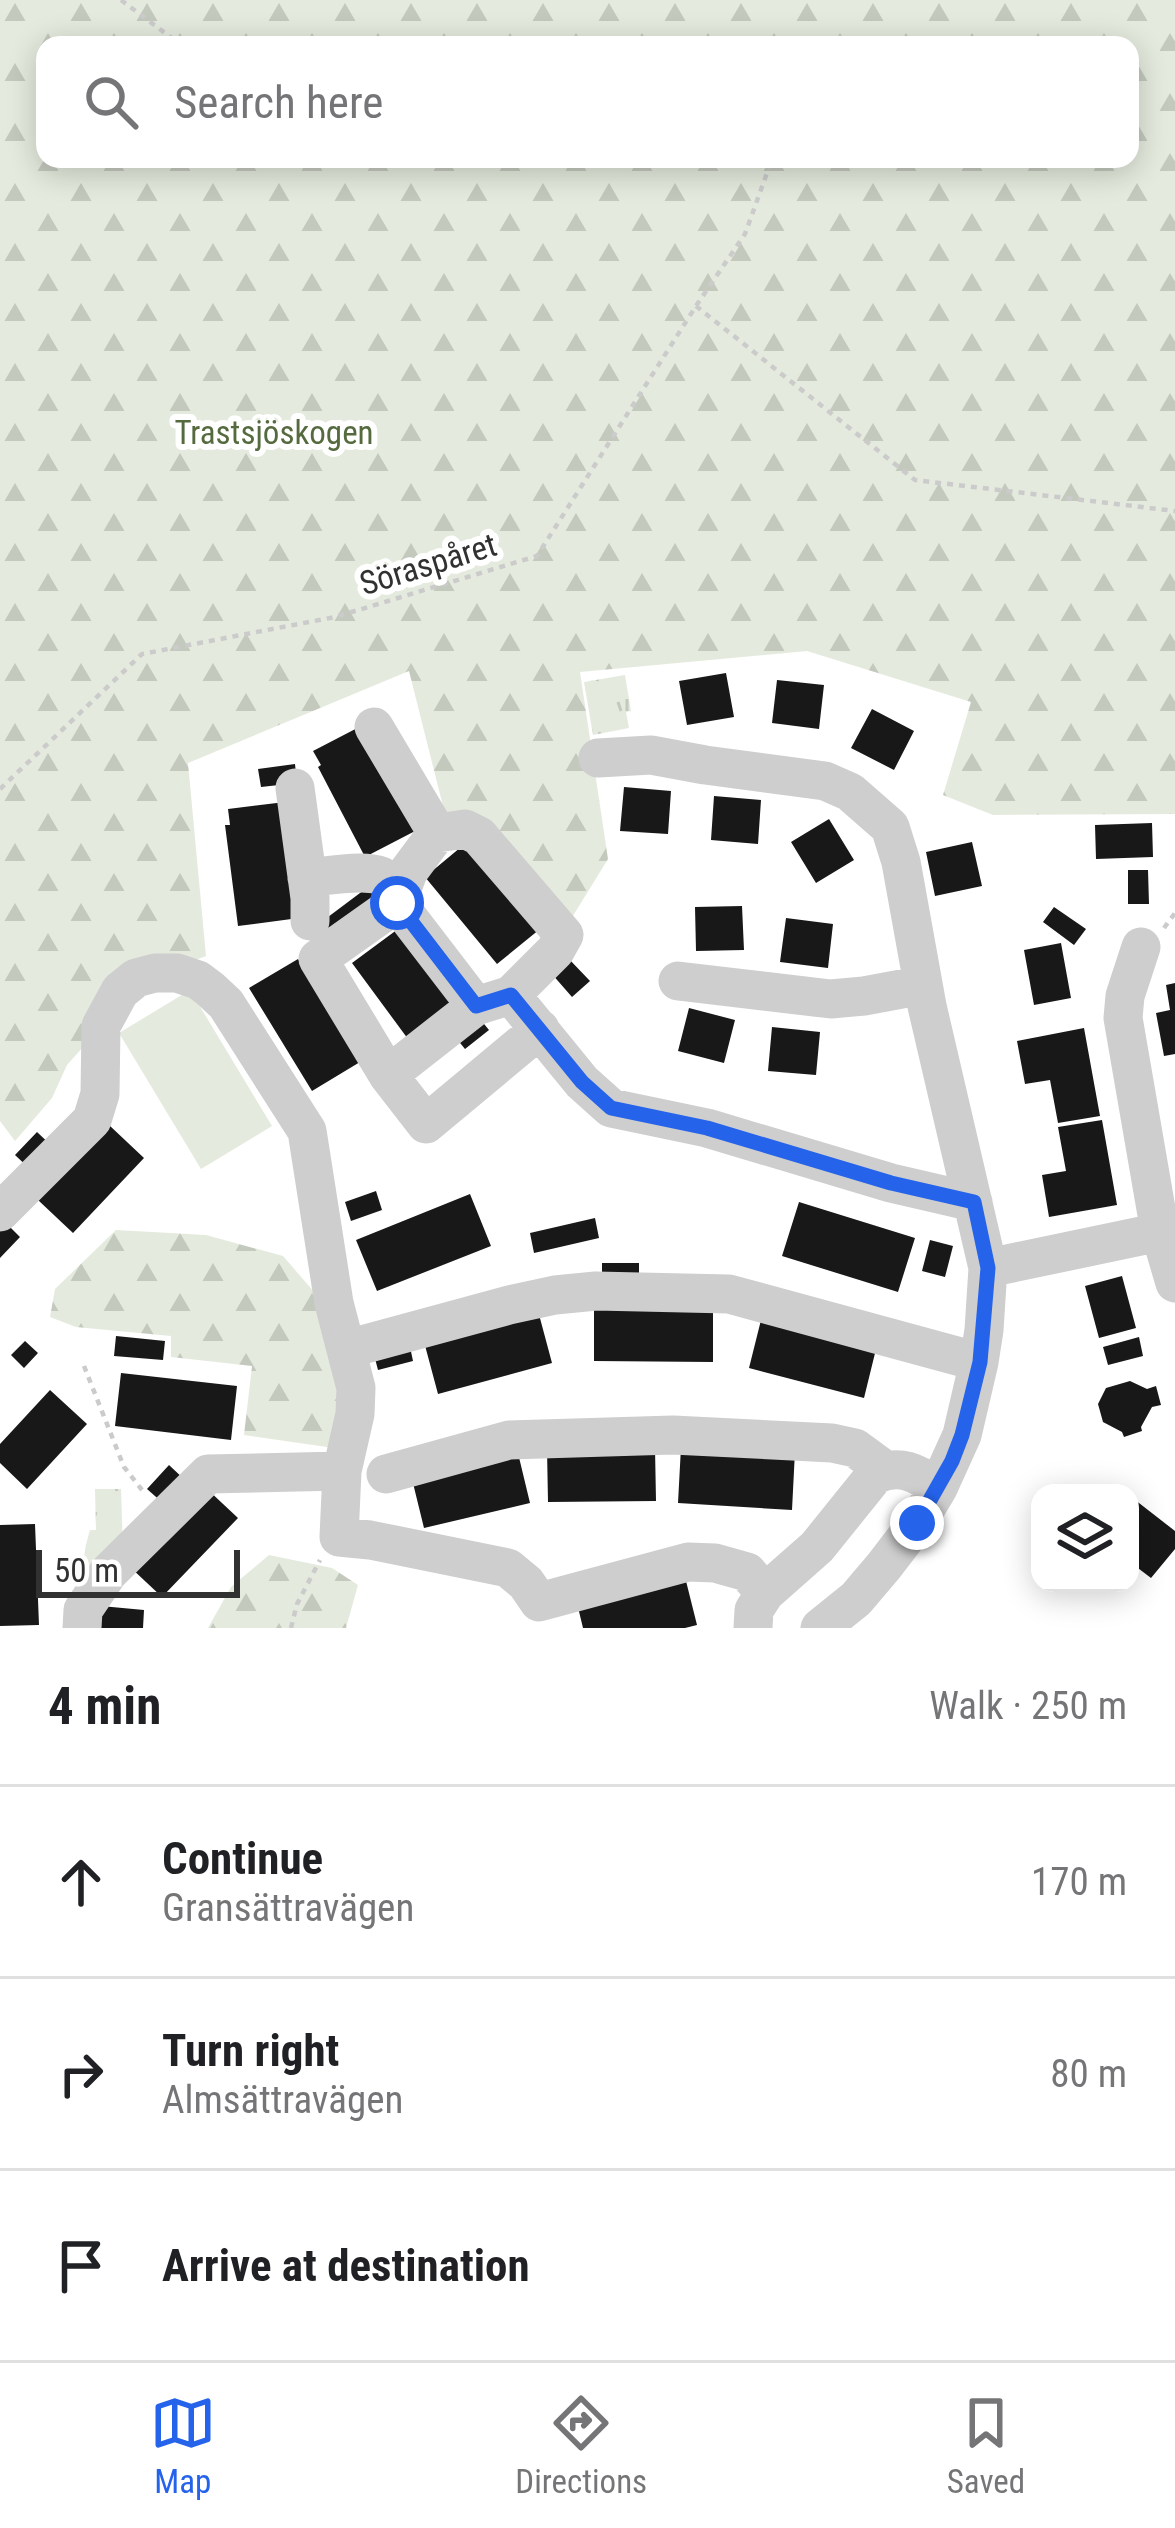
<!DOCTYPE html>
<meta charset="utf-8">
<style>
body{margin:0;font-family:"Roboto Condensed",sans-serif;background:#f2f2f2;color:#202124}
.controls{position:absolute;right:36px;bottom:36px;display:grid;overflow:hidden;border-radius:24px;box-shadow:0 6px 30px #0003}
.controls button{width:108px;height:108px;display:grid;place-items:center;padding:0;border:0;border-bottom:3px solid #e0e0e0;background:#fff;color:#202124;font:60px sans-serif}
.scale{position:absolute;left:36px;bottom:30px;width:204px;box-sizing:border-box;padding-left:12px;border:6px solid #313131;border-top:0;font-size:33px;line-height:42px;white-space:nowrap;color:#313131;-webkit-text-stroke:9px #fff;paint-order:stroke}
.stop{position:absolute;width:36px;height:36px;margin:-27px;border:9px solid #2563eb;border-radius:50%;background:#fff}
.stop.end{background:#2563eb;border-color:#fff;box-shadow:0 3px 12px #0008}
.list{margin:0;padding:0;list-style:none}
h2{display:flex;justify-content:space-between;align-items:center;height:156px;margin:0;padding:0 48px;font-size:51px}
h2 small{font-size:39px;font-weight:400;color:#757577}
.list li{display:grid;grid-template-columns:78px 1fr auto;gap:36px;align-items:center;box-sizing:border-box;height:192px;padding:0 48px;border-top:3px solid #e0e0e0}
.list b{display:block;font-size:45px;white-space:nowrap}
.list p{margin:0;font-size:39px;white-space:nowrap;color:#757577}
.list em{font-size:39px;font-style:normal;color:#757577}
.icon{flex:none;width:66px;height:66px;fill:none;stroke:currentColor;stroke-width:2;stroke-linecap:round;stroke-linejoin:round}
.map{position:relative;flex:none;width:1175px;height:1628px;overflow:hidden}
.search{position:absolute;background:#fff;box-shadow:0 6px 30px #0003;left:36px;right:36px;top:36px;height:132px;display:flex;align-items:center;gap:30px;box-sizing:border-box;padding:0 42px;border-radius:24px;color:#757577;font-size:45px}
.sheet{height:732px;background:#fff}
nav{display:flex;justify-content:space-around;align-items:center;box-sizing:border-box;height:168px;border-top:3px solid #e0e0e0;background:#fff;font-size:33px;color:#757577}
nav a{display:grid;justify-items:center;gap:6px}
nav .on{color:#2563eb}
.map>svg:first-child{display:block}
.forest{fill:url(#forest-firs);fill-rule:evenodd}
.park{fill:url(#park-tufts)}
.pitch{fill:#e4eadd}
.building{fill:#181818}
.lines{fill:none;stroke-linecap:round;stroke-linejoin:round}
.path{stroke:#cbcbcb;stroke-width:4.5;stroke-dasharray:6 6;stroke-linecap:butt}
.minor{stroke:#cecece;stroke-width:39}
.route{stroke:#2563eb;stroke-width:15}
.labels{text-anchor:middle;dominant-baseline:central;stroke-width:12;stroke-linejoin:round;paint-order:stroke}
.park-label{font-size:33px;fill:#556b3f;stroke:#fff}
.street-label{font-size:33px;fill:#313131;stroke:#fff}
</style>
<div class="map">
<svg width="1175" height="1628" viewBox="0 0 1175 1628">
<defs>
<pattern id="forest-firs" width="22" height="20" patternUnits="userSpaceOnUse" patternTransform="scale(3)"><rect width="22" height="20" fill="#e4eadd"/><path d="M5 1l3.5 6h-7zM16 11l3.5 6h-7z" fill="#c4c9be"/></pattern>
<pattern id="park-tufts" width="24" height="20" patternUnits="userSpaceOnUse" patternTransform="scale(3)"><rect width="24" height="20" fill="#e4eadd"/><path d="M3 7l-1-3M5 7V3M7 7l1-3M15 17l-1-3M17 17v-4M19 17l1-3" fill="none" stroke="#c4c9be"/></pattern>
</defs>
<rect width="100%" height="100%" fill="#fff"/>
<path class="forest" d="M0 0H1175V814L993 815 943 795 971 702 807 651 580 672 608 859 566 927 447 822 409 671 188 763 206 956 188 963 161 960 67 1065 52 1098 15 1141 0 1121ZM45 45H1130V159H45Z
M116 1230 206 1235 283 1256 328 1308 347 1388 334 1448 244 1435 252 1366 171 1357V1336L76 1327 50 1317 55 1289Z
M269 1555 332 1568 358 1585 346 1628H208L231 1587Z"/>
<path class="park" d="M625 675 631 711 626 712 629 728 593 735 584 682Z
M95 1489H121L123 1550 88 1578C81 1560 85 1548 90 1530H96Z"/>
<path class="pitch" d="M190 990 272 1126 201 1169 119 1033Z"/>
<path class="building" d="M726 673 734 717 687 725 679 681Z
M777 680 824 685 819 729 772 723Z
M872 709 914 731 894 770 851 748Z
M365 724 419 829 365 857 318 767 321 765 313 751Z
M295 764 297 783 261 787 258 769Z
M624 787 671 791 668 834 620 831Z
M714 796 761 800 758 844 711 840Z
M285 802 299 918 238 926 225 825H230L228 809Z
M829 819 854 860 816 883 791 842Z
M1152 823 1153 857 1096 859 1095 825Z
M467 842 540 929 497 964 425 877Z
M972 842 982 886 935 896 926 852Z
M1128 870H1148L1149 904H1128Z
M368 887 380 903 328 942 316 926Z
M742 906 744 950 696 951 695 907Z
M1054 907 1086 929 1074 945 1043 922Z
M786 918 833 924 828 968 780 962Z
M398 929 454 1005 408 1039 352 963Z
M1061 943 1071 998 1034 1005 1024 950Z
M568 958 590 981 572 997 551 973Z
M298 959 360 1062 312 1091 249 988Z
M1175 983V1054L1164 1056 1156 1013 1170 1010 1166 985Z
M689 1008 735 1020 724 1063 678 1051Z
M476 1014 489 1030 465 1049 452 1033Z
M772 1027 820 1032 816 1075 768 1071Z
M1084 1028 1100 1116 1058 1123 1050 1080 1025 1084 1017 1041Z
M1102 1120 1117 1205 1049 1217 1042 1175 1066 1171 1058 1127Z
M109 1125 144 1158 73 1233 38 1200Z
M37 1132 54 1148 32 1171 15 1155Z
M376 1191 382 1210 351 1221 345 1202Z
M470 1194 491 1246 377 1291 356 1240Z
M799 1202 915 1238 898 1292 782 1256Z
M595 1218 599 1238 534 1253 530 1233Z
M7 1224 20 1237 0 1258V1231Z
M930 1240 953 1246 945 1277 922 1271Z
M602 1263H639V1282L602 1280Z
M1122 1276 1136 1328 1099 1338 1085 1286Z
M594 1303H713V1362L594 1361Z
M537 1307 552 1363 438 1394 423 1338Z
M763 1312 878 1341 864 1398 749 1368Z
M116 1336 165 1341 163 1360 114 1356Z
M1139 1337 1143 1356 1108 1365 1103 1347Z
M25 1341 38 1353 24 1368 11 1355Z
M409 1342 413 1361 378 1370 373 1351Z
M121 1373 237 1386 231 1440 115 1426Z
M1130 1381 1147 1389 1156 1386 1161 1405 1152 1407 1141 1427 1142 1431 1124 1437 1122 1432 1103 1422 1098 1404 1106 1388Z
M50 1390 87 1424 27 1489 0 1463V1444Z
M681 1447 795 1451 792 1510 678 1503Z
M655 1448 656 1501 548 1502 547 1449Z
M517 1449 530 1503 424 1528 411 1475Z
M169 1465 186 1481 164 1504 147 1489Z
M206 1488 238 1518 162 1597 130 1567Z
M1130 1496 1175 1531V1549L1151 1578 1130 1562Z
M35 1524 39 1625 0 1626V1525Z
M684 1573 697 1625 685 1628H583L576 1599Z
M101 1606 144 1610 143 1628H99Z"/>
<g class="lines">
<path class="path" d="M121 0 181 45
M696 306 915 480 1175 511
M0 789 142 654 335 617 537 556 696 306 745 234 772 159
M1164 928 1175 913
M84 1366 124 1467 142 1490
M291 1628 297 1604 320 1560"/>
<path class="minor" d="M374 727 437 833 465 829 479 836 564 935 555 951 511 995 476 1006 388 1075
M598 758 651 755 705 765 825 781 850 792 890 827 901 862 927 1006 988 1268 984 1330 979 1362 962 1435 938 1488 917 1523 884 1566 856 1599 820 1628
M295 788 310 898V921
M437 833 408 872 397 903 318 959 388 1075 426 1124 540 1029
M307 878C326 876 364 869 381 876 391 881 394 894 397 903L476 1006
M678 981 831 999 864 996 923 985
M511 995 582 1082 611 1108 707 1128 891 1183 973 1202
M0 1212 92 1120 100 1094 101 1026 120 991 136 978 155 973H177L198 980 210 989 226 1004 307 1131 334 1303 356 1388 355 1414 342 1471 339 1537 370 1540 508 1568 526 1583 539 1602 688 1562 715 1563 747 1572 765 1593
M1160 1232 1175 1283
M988 1268 1160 1232 1123 1018 1125 996 1141 947
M347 1349 509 1305 555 1295 596 1291 729 1294 979 1362
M386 1474 509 1440 673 1435 832 1443 855 1448 885 1470
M82 1628 83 1610 108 1573 208 1474 342 1471
M753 1628 754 1610 765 1593 817 1547 875 1475C899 1463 918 1473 938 1488"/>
</g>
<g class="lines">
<path class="route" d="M397 903 476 1006 511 995 582 1082 611 1108 707 1128 891 1183 974 1202 988 1268 980 1362 962 1435 952 1461 917 1523"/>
</g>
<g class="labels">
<g class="park-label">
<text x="274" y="432">Trastsjöskogen</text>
</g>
<g class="street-label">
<text transform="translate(428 564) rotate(-17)">Söraspåret</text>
</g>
</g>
</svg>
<div class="controls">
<button><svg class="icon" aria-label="layers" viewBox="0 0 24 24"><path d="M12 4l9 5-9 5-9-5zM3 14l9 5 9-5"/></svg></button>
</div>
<div class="scale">50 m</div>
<div class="stop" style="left:397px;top:903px"></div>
<div class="stop end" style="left:917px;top:1523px"></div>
<div class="search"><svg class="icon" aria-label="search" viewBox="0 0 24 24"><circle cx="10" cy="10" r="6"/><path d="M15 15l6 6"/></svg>Search here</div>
</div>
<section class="sheet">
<h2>4 min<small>Walk · 250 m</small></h2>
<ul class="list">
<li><svg class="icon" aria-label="ahead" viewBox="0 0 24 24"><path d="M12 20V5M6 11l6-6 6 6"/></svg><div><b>Continue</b><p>Gransättravägen</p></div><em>170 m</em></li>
<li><svg class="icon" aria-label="right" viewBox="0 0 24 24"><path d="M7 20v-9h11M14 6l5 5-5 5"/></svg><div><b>Turn right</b><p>Almsättravägen</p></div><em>80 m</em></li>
<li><svg class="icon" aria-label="arrive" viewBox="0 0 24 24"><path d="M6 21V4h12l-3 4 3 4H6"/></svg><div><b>Arrive at destination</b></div></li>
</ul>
</section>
<nav>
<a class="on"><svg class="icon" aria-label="map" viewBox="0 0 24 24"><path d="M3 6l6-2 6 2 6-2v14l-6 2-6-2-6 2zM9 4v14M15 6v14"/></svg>Map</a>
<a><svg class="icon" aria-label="directions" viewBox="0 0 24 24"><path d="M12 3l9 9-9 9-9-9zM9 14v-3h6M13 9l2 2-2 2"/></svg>Directions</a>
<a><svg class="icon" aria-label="saved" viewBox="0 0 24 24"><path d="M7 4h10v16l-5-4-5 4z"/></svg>Saved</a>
</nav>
